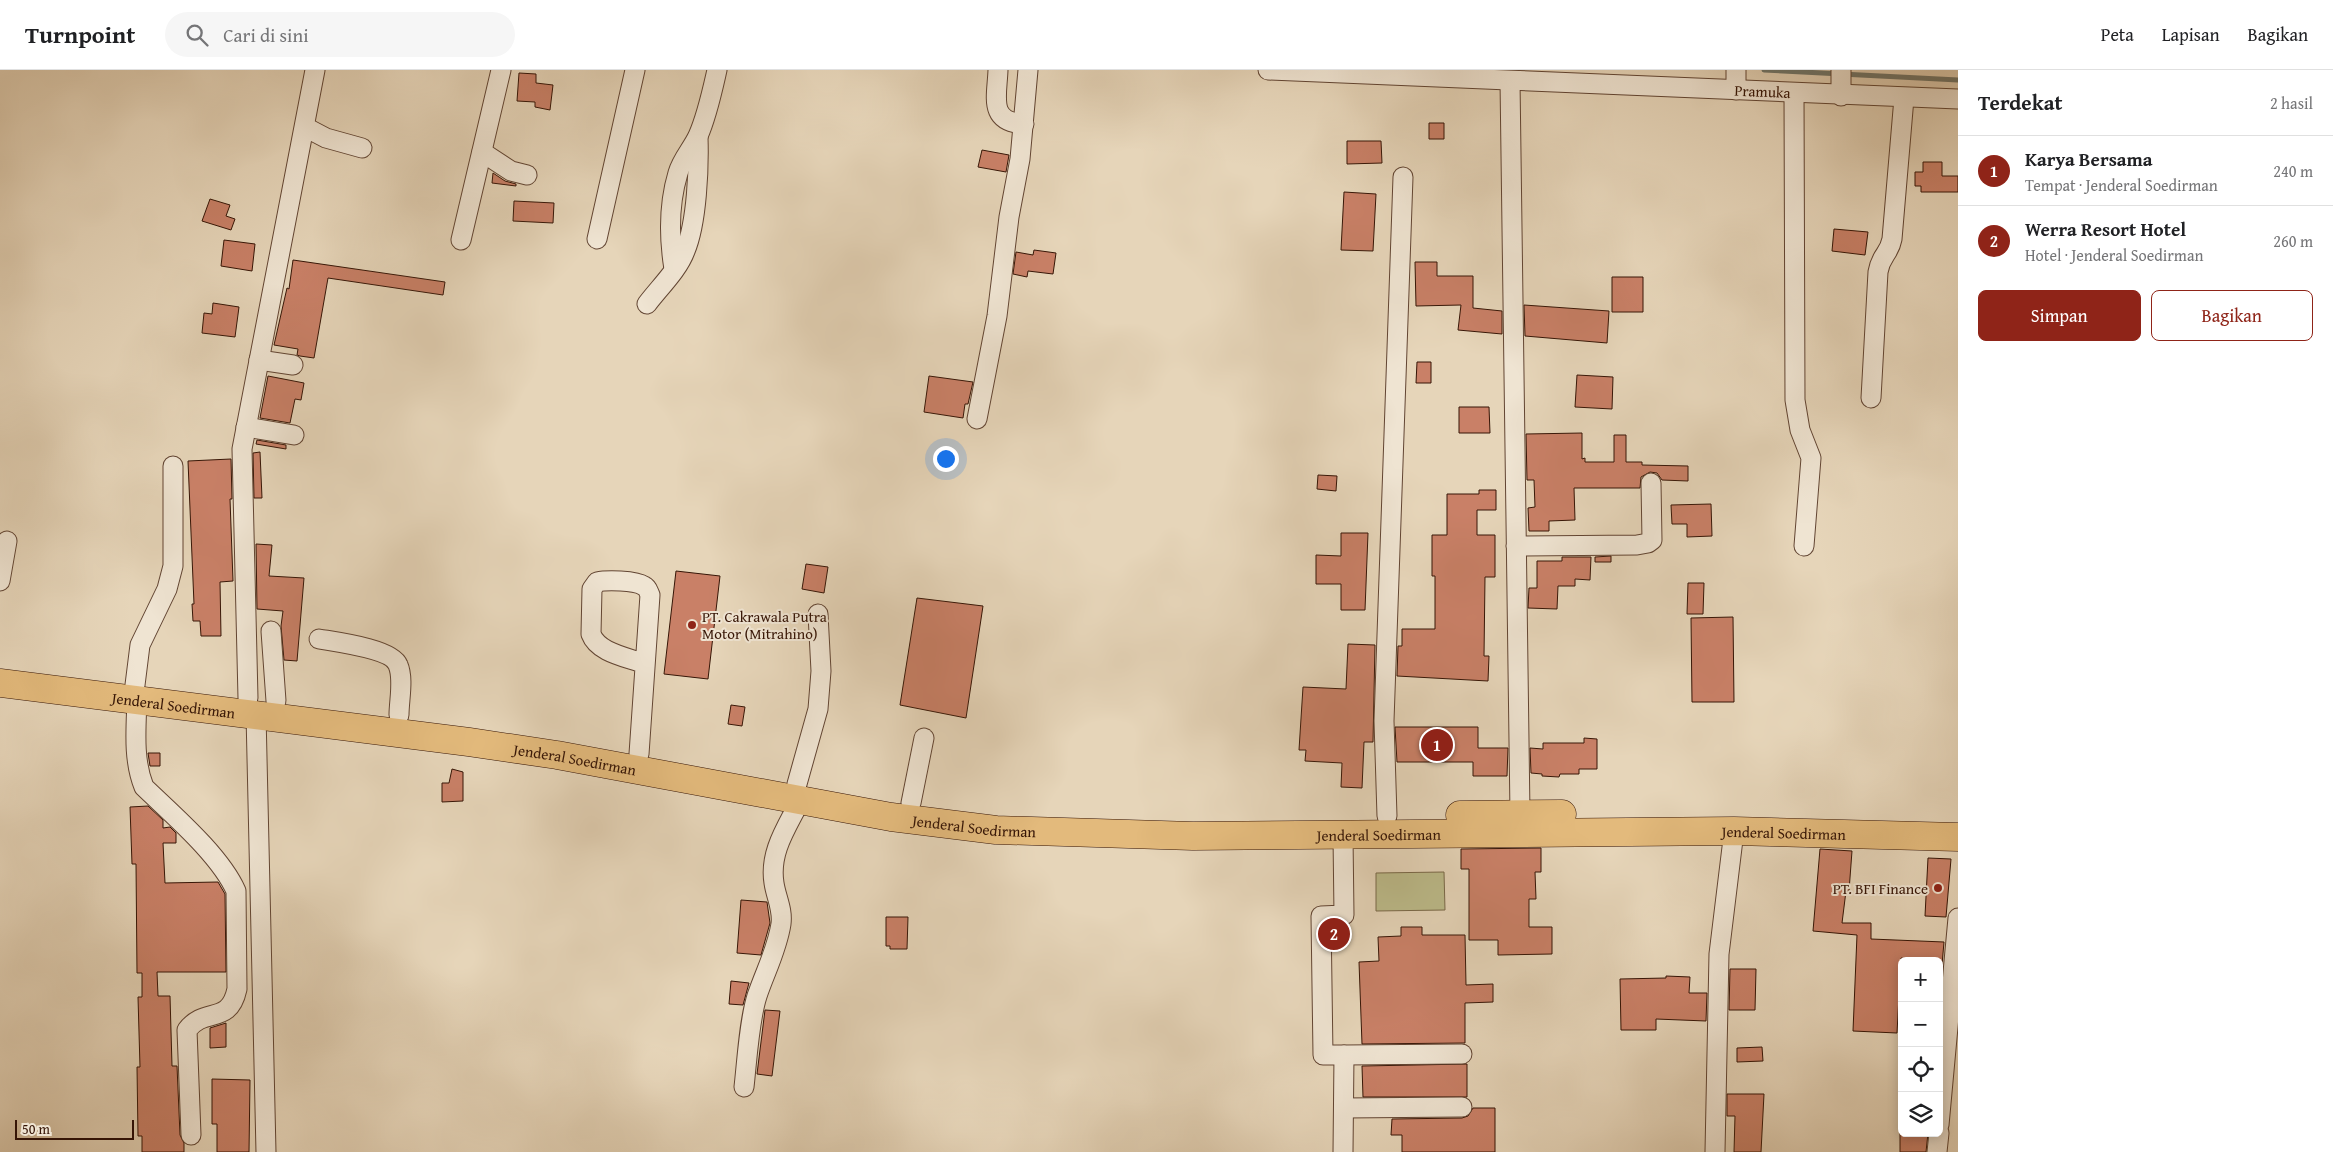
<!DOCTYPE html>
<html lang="id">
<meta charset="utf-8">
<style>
body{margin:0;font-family:"Gentium Book Plus",serif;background:#f6f6f6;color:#202124}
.controls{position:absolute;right:15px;bottom:15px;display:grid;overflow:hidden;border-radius:8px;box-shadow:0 2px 12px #0003}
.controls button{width:45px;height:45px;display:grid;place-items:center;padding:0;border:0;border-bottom:1px solid #e0e0e0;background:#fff;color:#202124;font:25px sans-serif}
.scale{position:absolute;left:15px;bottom:12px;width:119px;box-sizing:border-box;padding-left:5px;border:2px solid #361506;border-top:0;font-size:14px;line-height:18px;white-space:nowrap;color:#361506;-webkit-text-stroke:4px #efe4d2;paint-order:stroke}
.you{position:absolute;left:945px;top:388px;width:18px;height:18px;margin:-12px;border:4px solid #fff;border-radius:50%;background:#1a73e8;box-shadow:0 0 0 8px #1a73e833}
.badge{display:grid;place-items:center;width:32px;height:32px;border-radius:50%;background:#8f2418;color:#fff;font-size:16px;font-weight:700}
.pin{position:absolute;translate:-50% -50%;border:2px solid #fff;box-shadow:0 1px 5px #0006}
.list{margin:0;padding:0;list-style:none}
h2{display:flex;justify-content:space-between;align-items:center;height:65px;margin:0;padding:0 20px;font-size:21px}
h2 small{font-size:16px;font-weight:400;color:#757577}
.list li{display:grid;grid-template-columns:32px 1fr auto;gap:15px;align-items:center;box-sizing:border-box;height:70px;padding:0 20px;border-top:1px solid #e0e0e0}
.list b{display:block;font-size:19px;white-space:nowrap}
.list p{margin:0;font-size:16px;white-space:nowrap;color:#757577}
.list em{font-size:16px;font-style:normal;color:#757577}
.actions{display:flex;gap:10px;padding:15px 20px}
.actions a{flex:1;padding:11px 0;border:1px solid #8f2418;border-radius:8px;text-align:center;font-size:18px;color:#8f2418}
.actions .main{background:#8f2418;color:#fff}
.icon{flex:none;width:28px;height:28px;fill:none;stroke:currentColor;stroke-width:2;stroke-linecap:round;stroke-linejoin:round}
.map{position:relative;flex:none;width:1958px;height:1082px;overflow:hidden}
header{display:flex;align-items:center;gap:30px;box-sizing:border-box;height:70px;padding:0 25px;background:#fff;border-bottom:1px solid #e0e0e0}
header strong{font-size:24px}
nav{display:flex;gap:28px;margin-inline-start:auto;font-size:18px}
.search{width:350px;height:45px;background:#f6f6f6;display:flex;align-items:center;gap:12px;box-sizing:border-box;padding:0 18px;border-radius:28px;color:#757577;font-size:19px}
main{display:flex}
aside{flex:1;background:#fff}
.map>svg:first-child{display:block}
.garden{fill:#bcbb8a;stroke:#796848}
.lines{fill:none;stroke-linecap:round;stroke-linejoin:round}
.stream{stroke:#70776d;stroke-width:5}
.building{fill:#c98067;stroke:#361506}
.minor-casing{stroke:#624533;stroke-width:21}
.highway-casing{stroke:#361506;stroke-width:29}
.minor{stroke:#efe4d2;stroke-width:19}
.highway{stroke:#e3ba7c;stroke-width:28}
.poi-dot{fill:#8f2418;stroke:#efe4d2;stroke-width:2}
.labels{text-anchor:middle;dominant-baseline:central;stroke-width:4;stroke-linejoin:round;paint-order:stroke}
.street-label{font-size:15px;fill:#361506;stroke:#efe4d2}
.poi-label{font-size:15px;fill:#361506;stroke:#efe4d2;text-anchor:start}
</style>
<header>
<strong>Turnpoint</strong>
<div class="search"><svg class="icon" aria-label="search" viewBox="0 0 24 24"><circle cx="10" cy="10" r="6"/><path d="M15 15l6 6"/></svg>Cari di sini</div>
<nav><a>Peta</a><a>Lapisan</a><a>Bagikan</a></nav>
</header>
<main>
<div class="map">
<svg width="1958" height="1082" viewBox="0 0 1958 1082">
<rect width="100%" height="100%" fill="#e6d5b9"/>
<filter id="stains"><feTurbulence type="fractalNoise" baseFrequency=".004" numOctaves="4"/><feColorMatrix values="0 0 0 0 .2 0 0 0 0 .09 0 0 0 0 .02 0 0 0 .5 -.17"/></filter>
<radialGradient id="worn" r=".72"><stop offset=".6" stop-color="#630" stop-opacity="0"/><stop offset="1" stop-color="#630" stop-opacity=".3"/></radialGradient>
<path class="garden" d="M1444 802 1445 840 1376 841V803Z"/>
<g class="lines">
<path class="stream" d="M1764 0 1958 10"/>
</g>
<path class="building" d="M519 3 536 4V13L553 15 550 40 535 37V32L517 31Z
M1429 53H1444V69H1429Z
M1347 71H1381L1382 93 1347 94Z
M982 80 1009 85 1006 102 978 97Z
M1923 92H1942V106H1958V122H1921V116H1915V102H1923Z
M493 103 505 111 516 114V116L492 113Z
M1344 122 1376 124 1373 181 1341 180Z
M210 129 230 135 226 146 235 149 231 160 202 151Z
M514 131 554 133 553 153 513 151Z
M1834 159 1868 162 1865 185 1832 181Z
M224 170 255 174 252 201 221 196Z
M1034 180 1056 183 1053 204 1028 201 1027 207 1013 204 1016 182 1033 185Z
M293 190 445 212 443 225 328 208 314 288 300 286 297 285 298 279 274 275 287 218 289 219Z
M1415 192H1437V206H1473V238L1502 241V264L1458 260 1461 235 1416 236Z
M1612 207H1643V242H1612Z
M213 233 239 237 235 267 202 263 204 243 212 244Z
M1524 235 1609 241 1607 273 1525 266Z
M1417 292H1431V313H1416Z
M1577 305 1613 307 1612 339 1575 337Z
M268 306 304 313 301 330 295 329 290 353 260 348Z
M929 306 973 312 968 334H965L963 348 924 342Z
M1459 337H1489L1490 363H1459Z
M1582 363V389L1585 388V392H1614V365H1626V392H1642V395L1688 396V411L1662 410 1657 403 1650 402 1641 407 1640 418H1574L1575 450 1549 451V461H1529L1528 438 1535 437 1534 410H1527L1526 364Z
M257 370 286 375V379L256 374Z
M260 382 262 428H254L253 383Z
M231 389 232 429H230L233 511 220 512 221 566H201L200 551H193L192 534H194L188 391Z
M1318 405 1337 406 1336 421 1317 419Z
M1479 420H1496V440H1477V465H1495V507H1485L1484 586H1489L1488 611 1397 606 1398 576H1402V559H1435V506H1432V465H1447V424H1479Z
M1711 434 1712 466 1687 467V454H1672L1671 435Z
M1341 463H1368L1365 540H1341V514H1316V485L1341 486Z
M256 474 272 475 269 506 304 508 297 591 284 590 281 556 283 541 257 539Z
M1611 486V492H1595V487Z
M1562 487H1591L1590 510 1575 509V516H1558L1557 539 1528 538 1529 518H1537V491H1562Z
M806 494 828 497 824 523 802 519Z
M676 501 720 506 708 609 664 604Z
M1688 513H1704L1703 544H1687Z
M917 528 983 536 966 648 900 635Z
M1733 547 1734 632H1692L1691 548Z
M1348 574 1375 575 1373 672H1364L1362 718 1341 717 1342 693 1305 691 1306 680H1299L1303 617 1346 619Z
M731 635 745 637 742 656 728 654Z
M1395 657H1478V678H1508L1507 706H1473V692H1397Z
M1584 668 1597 669V699H1579V704H1560L1559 707 1542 706V704L1531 703 1530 678 1543 679V673H1584Z
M148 683H160V696H150Z
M452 699 463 702V731L442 732V713H449Z
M148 736 163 750V758L170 757 176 763V773H163L165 813 218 812 225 824 226 902H157L158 926H170L172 996H177L180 1065 184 1073V1082H142V1066H138L137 997H140L138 927H142V903H137L136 794H132L130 737Z
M1541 778V802H1535L1536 829H1529V857H1552V884L1498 885V870H1469V799H1461V779Z
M1820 779 1852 781 1849 821H1846L1842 853H1871V869L1944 872 1939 929V890L1901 888 1897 963 1853 961 1857 865 1813 861Z
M1928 788 1951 789 1946 847 1925 846Z
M741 830 767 832 770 853 761 885 737 883Z
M886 847H908L907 879H890V876H886Z
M1401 857H1422V865H1465L1466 915 1493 914V932L1465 933V973L1362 974 1359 892 1379 891 1378 867 1401 866Z
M1730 899H1756L1755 940H1729Z
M1666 906 1690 907 1689 923H1707L1706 951 1656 949V960H1621L1620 909 1666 908Z
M731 911 749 913 743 935 729 934Z
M765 940 780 941 772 1006 757 1004Z
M226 953V977L210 978V958Z
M1762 977 1763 991 1737 992V978Z
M1467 994V1027H1363L1362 996Z
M212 1009 250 1010 249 1082H217V1054H212Z
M1727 1024H1764L1761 1082H1734L1735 1046H1727Z
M1473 1038H1495V1082H1402V1065H1391L1392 1049 1462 1048 1468 1046Z
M1900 1063H1928L1926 1082H1900Z"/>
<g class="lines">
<g class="minor-casing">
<g id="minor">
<path d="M998 0C997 27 988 52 1024 54"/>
<path id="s1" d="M1268 0 1958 29"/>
<path d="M1736 0V20"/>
<path d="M1841 0V26"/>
<path d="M1510 11 1520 744"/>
<path d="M1794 23 1795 330 1800 360 1811 388 1804 476"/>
<path d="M305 57 326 68 362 78"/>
<path d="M482 82 511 101 527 105"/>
<path d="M597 169 635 0"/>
<path d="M461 170 501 0"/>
<path d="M674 199C669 168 669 133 678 103 682 89 692 79 698 66 707 46 712 22 717 0"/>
<path d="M647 234C659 218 678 200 685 181 697 153 699 97 698 67"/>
<path d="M259 290 293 295"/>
<path d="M1871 328 1878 202C1881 184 1889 185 1892 169L1904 28"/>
<path d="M977 349 997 246 1009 147 1020 89 1028 0"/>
<path d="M246 357 294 365"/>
<path d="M1516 476 1637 475 1648 473 1652 470 1651 413"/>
<path d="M0 511 7 471"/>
<path d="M271 561 276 631"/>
<path d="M319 569C336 572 392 579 398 595 404 609 399 630 399 645"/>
<path d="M135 615 140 575 167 519 173 496V396"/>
<path d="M248 628 242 379 315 0"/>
<path d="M137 630C136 659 133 690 144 717 173 745 220 785 236 821L237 919C229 956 205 936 187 960L191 1065"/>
<path d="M256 644 266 1082"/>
<path d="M639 684 650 525C648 521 648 518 644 516 635 510 606 510 597 512L592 519 591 564C598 583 627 587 645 594"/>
<path d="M797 714 818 639 821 601 818 544"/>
<path d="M911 733 924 668"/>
<path d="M1387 746 1384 651 1403 107"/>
<path d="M1344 985 1462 984"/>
<path d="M744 1017C747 991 749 951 757 926 765 902 777 880 781 854 783 839 776 827 774 813 769 782 787 757 800 731"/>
<path d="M1344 1038 1462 1037"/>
<path d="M1939 1055 1958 848"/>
<path d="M1343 1082 1344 985H1323L1321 846 1344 845 1343 766"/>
<path d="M1715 1082 1719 884 1734 761"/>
<path d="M1937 1082 1939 1063"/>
</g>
</g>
<g class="highway-casing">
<g id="highway">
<path id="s2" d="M0 613 469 672 557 685 891 747 996 760 1193 766 1734 761 1958 767"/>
<path d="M1460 745 1562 744"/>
</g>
</g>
<use href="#minor" class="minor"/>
<use href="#highway" class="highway"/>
</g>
<g class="poi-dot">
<circle cx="692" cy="555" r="5"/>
<circle cx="1938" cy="818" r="5"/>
</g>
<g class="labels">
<g class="street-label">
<text stroke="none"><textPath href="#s1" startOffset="495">Pramuka</textPath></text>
<text stroke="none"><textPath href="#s2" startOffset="175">Jenderal Soedirman</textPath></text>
<text stroke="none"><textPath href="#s2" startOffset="580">Jenderal Soedirman</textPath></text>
<text stroke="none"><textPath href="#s2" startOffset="985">Jenderal Soedirman</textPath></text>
<text stroke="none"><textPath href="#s2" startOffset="1795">Jenderal Soedirman</textPath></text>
<text stroke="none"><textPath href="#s2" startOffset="1390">Jenderal Soedirman</textPath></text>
</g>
<g class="poi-label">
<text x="702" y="546">PT. Cakrawala Putra<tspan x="702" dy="17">Motor (Mitrahino)</tspan></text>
<text x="1928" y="818" text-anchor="end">PT. BFI Finance</text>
</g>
</g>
<rect width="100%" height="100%" filter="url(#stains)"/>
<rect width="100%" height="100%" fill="url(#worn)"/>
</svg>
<div class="controls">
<button>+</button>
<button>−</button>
<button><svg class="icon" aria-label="locate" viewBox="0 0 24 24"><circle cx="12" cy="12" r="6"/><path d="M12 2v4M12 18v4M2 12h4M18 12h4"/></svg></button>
<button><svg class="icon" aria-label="layers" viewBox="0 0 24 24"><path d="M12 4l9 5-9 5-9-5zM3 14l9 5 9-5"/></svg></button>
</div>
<div class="scale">50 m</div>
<div class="you"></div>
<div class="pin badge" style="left:1437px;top:675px">1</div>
<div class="pin badge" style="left:1334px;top:864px">2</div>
</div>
<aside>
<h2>Terdekat<small>2 hasil</small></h2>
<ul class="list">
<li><span class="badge">1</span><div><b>Karya Bersama</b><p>Tempat · Jenderal Soedirman</p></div><em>240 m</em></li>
<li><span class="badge">2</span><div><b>Werra Resort Hotel</b><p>Hotel · Jenderal Soedirman</p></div><em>260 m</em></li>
</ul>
<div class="actions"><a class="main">Simpan</a><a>Bagikan</a></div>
</aside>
</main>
